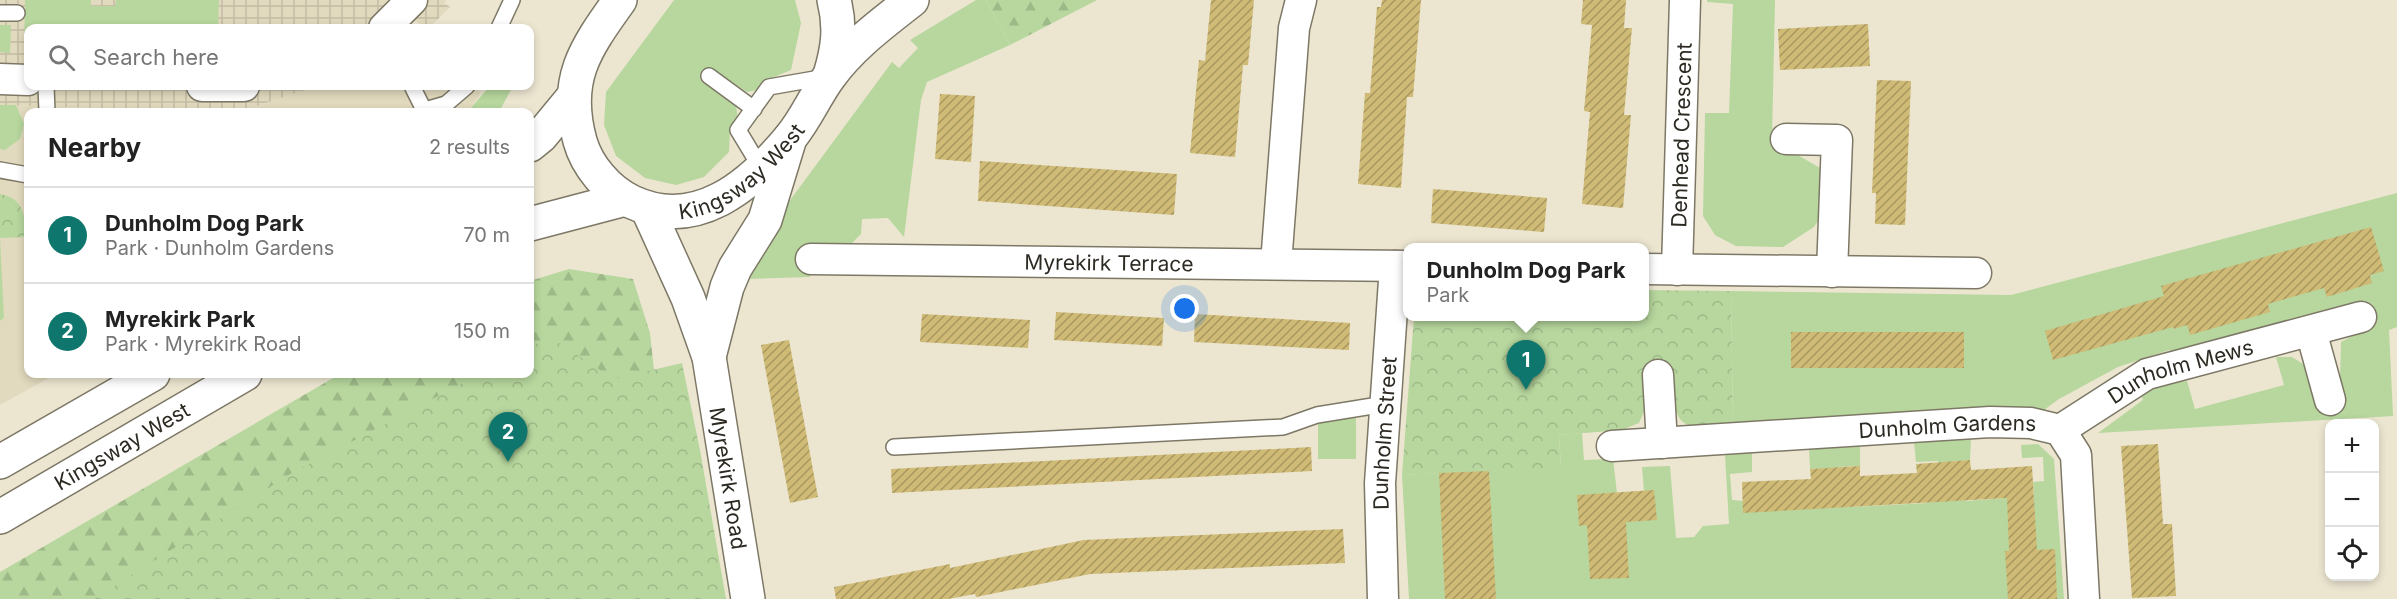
<!DOCTYPE html>
<meta charset="utf-8">
<style>
body{margin:0;font-family:Inter,sans-serif;background:#f6f6f6;color:#222}
.controls{position:absolute;right:18px;bottom:18px;display:grid;overflow:hidden;border-radius:12px;box-shadow:0 3px 9px #0003}
.controls button{width:54px;height:54px;display:grid;place-items:center;padding:0;border:0;border-bottom:2px solid #e0e0e0;background:#fff;color:#222;font:30px sans-serif}
.you{position:absolute;left:1185px;top:309px;width:21px;height:21px;margin:-15px;border:4px solid #fff;border-radius:50%;background:#1a73e8;box-shadow:0 0 0 9px #1a73e833}
.badge{display:grid;place-items:center;width:39px;height:39px;border-radius:50%;background:#0f766e;color:#fff;font-size:20px;font-weight:700}
.pin{position:absolute;translate:-50% -50px;filter:drop-shadow(0 2px 3px #0008)}
.pin::after{content:'';position:absolute;top:32px;width:21px;height:18px;background:inherit;clip-path:polygon(0 0,100% 0,50% 100%)}
.popup{position:absolute;left:1403px;top:243px;width:246px;height:78px;box-sizing:border-box;display:grid;place-content:center;border-radius:12px;background:#fff;filter:drop-shadow(0 2px 4px #0005);font-size:20px;white-space:nowrap;color:#767676}
.popup b{font-size:22px;color:#222}
.popup::after{content:'';position:absolute;left:50%;top:100%;margin-left:-12px;border:12px solid transparent;border-top-color:#fff}
.list{margin:0;padding:0;list-style:none}
h2{display:flex;justify-content:space-between;align-items:center;height:78px;margin:0;padding:0 24px;font-size:26px}
h2 small{font-size:20px;font-weight:400;color:#767676}
.list li{display:grid;grid-template-columns:39px 1fr auto;gap:18px;align-items:center;box-sizing:border-box;height:96px;padding:0 24px;border-top:2px solid #e0e0e0}
.list b{display:block;font-size:22px;white-space:nowrap}
.list p{margin:0;font-size:20px;white-space:nowrap;color:#767676}
.list em{font-size:20px;font-style:normal;color:#767676}
.icon{flex:none;width:33px;height:33px;fill:none;stroke:currentColor;stroke-width:2;stroke-linecap:round;stroke-linejoin:round}
.map{position:relative;flex:none;width:2397px;height:599px;overflow:hidden}
.search{position:absolute;background:#fff;box-shadow:0 3px 9px #0003;left:24px;top:24px;width:510px;height:66px;display:flex;align-items:center;gap:15px;box-sizing:border-box;padding:0 21px;border-radius:12px;color:#767676;font-size:22px}
.panel{position:absolute;background:#fff;box-shadow:0 3px 9px #0003;left:24px;top:108px;width:510px;height:270px;border-radius:12px}
.map>svg:first-child{display:block}
.built{fill:#e2dabe}
.industrial{fill:url(#industrial-grid)}
.green{fill:#b7d79e}
.forest{fill:url(#forest-firs)}
.park{fill:url(#park-crowns)}
.building{fill:url(#building-hatch)}
.lines{fill:none;stroke-linecap:round;stroke-linejoin:round}
.lane-casing{stroke:#7d7866;stroke-width:18}
.street-casing{stroke:#7d7866;stroke-width:33}
.secondary-casing{stroke:#7d7866;stroke-width:36}
.highway-casing{stroke:#7d7866;stroke-width:36}
.lane{stroke:#fff;stroke-width:15}
.street{stroke:#fff;stroke-width:30}
.secondary{stroke:#fff;stroke-width:33}
.highway{stroke:#fff;stroke-width:33}
.labels{text-anchor:middle;dominant-baseline:central;stroke-width:4.5;stroke-linejoin:round;paint-order:stroke}
.street-label{font-size:21px;fill:#2c2a22;stroke:#f9f3df}
</style>
<div class="map">
<svg width="2397" height="599" viewBox="0 0 2397 599">
<defs>
<pattern id="industrial-grid" width="8" height="8" patternUnits="userSpaceOnUse" patternTransform="scale(1.5)"><rect width="8" height="8" fill="#e2dabe"/><path d="M0 4h8M4 0v8" fill="none" stroke="#c2bba3"/></pattern>
<pattern id="forest-firs" width="22" height="20" patternUnits="userSpaceOnUse" patternTransform="scale(1.5)"><rect width="22" height="20" fill="#b7d79e"/><path d="M5 1l3.5 6h-7zM16 11l3.5 6h-7z" fill="#9eb988"/></pattern>
<pattern id="park-crowns" width="20" height="18" patternUnits="userSpaceOnUse" patternTransform="scale(1.5)"><rect width="20" height="18" fill="#b7d79e"/><path d="M2 6a3 3 0 1 1 6 0M12 15a3 3 0 1 1 6 0" fill="none" stroke="#9eb988"/></pattern>
<pattern id="building-hatch" width="6" height="6" patternUnits="userSpaceOnUse" patternTransform="scale(1.5)"><rect width="6" height="6" fill="#cfbb75"/><path d="M-1 1l2-2M0 6l6-6M5 7l2-2" fill="none" stroke="#a89860"/></pattern>
</defs>
<rect width="100%" height="100%" fill="#ece6d1"/>
<path class="built" d="M318 86H474L481 93 467 112H28V374H56L0 405V105L238 112Z"/>
<path class="industrial" d="M0 0H446L444 3 450 7 429 28H424L415 20 407 28H28V86H318L238 112 0 105Z"/>
<path class="green" d="M25 0H91V6H115L116 0H219L218 28H28V53H24Z
M674 0H795L801 23 791 70 764 81 757 90 747 92 710 68 702 80 736 105 738 120 730 130 729 152 704 177 676 185 645 178 616 156 604 125 606 92Z
M976 0H986L1010 45 927 82 921 100 904 237 888 218 862 219 861 234 849 246 812 248 810 277 746 279 760 241 892 62 899 68 918 48 910 40Z
M1707 0H1775L1772 140 1827 172 1826 208 1814 227 1783 247 1736 246 1715 235 1703 216 1705 113H1729L1733 4 1707 2Z
M0 25H11L10 53 0 52Z
M490 86H513L499 112H467Z
M0 105H16L24 124 20 139 5 150 0 149Z
M2397 193V327L2389 330 2393 416 2098 433 2143 400 2140 393 2159 384 2187 381 2195 409 2284 385 2276 357H2292L2306 366 2319 404 2345 397 2340 380 2341 342 2364 330 2177 355 2169 350 2118 367 2059 399 2044 410H1999L1733 426 1731 291 2011 295Z
M0 238 4 318 0 321Z
M1356 414V459H1318V421Z
M1582 433 1584 460 1613 459 1617 493 1644 491 1642 467 1670 466 1676 538 1694 537 1703 526 1729 524 1725 455 1731 449 1745 448 1752 453V472L1730 474 1732 500 1823 508 1831 468 1810 469 1809 448 1860 447V466L1838 467 1851 494 1852 507 1928 503 1939 488 1938 461 1916 462 1914 442 1971 439 1970 460 1949 462 1964 486 1965 501 2034 496 2033 482 2044 481 2043 457 2022 458 2021 445 2038 444 2054 459 2064 599H1409L1402 475 1561 467 1559 435Z"/>
<path class="forest" d="M986 0H1097L1010 45Z
M569 269 633 279 650 333 669 511 398 599H0V572L340 374H530V281Z"/>
<path class="park" d="M0 194C24 198 25 216 26 237L0 238Z
M1645 290 1731 291 1733 426C1674 431 1676 426 1670 369L1643 372 1645 409 1639 423 1622 430 1559 435 1561 468 1402 475 1414 317 1645 316Z
M550 337 614 379 682 363 700 450 726 599H94L292 473 480 374H530V347Z"/>
<path class="building" d="M1211 0H1254L1248 65H1243L1235 157 1190 153 1199 60 1205 61Z
M1382 0H1421L1413 97H1407L1401 188 1358 184 1365 93H1370L1377 7H1381Z
M1583 0H1626L1624 28H1632L1624 115H1631L1623 208 1582 204 1590 112 1584 111 1592 25 1581 24Z
M1868 24 1870 66 1780 70 1778 29Z
M1877 80 1911 81 1905 225 1875 224 1876 193H1872Z
M940 94 975 96 971 162 935 159Z
M980 161 1177 174 1174 215 978 201Z
M1433 189 1547 198 1544 232 1431 223Z
M2371 227 2384 271 2370 275 2372 283 2327 297 2324 288 2268 304 2270 312 2190 335 2187 325 2174 329 2173 327 2053 360 2045 331 2164 296 2161 286Z
M1056 312 1164 318 1162 346 1054 340Z
M922 314 1030 320 1028 348 920 342Z
M1195 314 1350 323 1349 350 1194 342Z
M1791 332H1964V368H1791Z
M789 340 818 497 790 503 761 345Z
M2158 444 2163 524H2172L2176 596 2132 598 2121 446Z
M1311 447 1312 471 892 493 891 469Z
M1970 460 1971 470 2032 466 2037 550 2055 549 2057 599H2008L2005 551H2009L2007 498 1743 513 1742 482 1811 479 1810 469 1860 466V476L1917 473 1916 464Z
M1489 471 1496 599H1445L1439 473Z
M1654 490 1657 520 1626 522 1629 578 1590 579 1587 525 1579 526 1577 495Z
M1343 529 1345 563 1090 574 976 597 975 594 948 599H836L834 587 950 564V568L1084 540Z"/>
<g class="lines">
<g class="lane-casing">
<path id="lane" d="M0 13H17
M499 28 512 0
M709 76 754 109
M46 86 47 112
M412 86 425 112
M425 110 446 104 467 86
M761 168 738 130 769 87 826 77
M0 170 28 175
M894 447 1283 427 1317 415 1385 404"/>
</g>
<g class="street-casing">
<g id="street">
<path d="M384 28 412 0"/>
<path d="M0 79 28 80"/>
<path d="M202 86H244"/>
<path d="M1786 139 1837 140 1832 272"/>
<path id="s1" d="M811 259 1408 266"/>
<path d="M1276 264 1294 28 1301 0"/>
<path d="M1645 269 1976 273"/>
<path id="s2" d="M1677 270 1685 0"/>
<path d="M2311 331 2330 400"/>
<path d="M1658 375 1662 443"/>
<path id="s3" d="M2060 430 2147 374 2361 317"/>
<path id="s4" d="M1612 446 1990 422 2031 423 2060 430 2076 455 2084 599"/>
<path id="s5" d="M1383 599 1380 483 1395 266"/>
</g>
</g>
<g class="secondary-casing">
<g id="secondary">
<path id="s6" d="M648 210 688 298 709 357 748 599"/>
<path d="M709 357 727 287 735 268 765 220 790 138"/>
</g>
</g>
<g class="highway-casing">
<g id="highway">
<path id="s7" d="M620 0C585 49 563 79 580 141 587 166 608 191 632 202 696 232 750 186 790 138 806 119 815 96 829 77 851 46 883 23 912 0"/>
<path d="M830 75C838 49 841 27 834 0"/>
<path d="M530 145 541 136 574 96"/>
<path d="M530 224 625 199"/>
<path d="M0 462 153 374"/>
<path id="s8" d="M0 517 245 374"/>
</g>
</g>
<use href="#lane" class="lane"/>
<use href="#street" class="street"/>
<use href="#secondary" class="secondary"/>
<use href="#highway" class="highway"/>
</g>
<g class="labels">
<g class="street-label">
<text stroke="none"><textPath href="#s2" startOffset="135">Denhead Crescent</textPath></text>
<text stroke="none"><textPath href="#s7" startOffset="360">Kingsway West</textPath></text>
<text stroke="none"><textPath href="#s1" startOffset="298">Myrekirk Terrace</textPath></text>
<text stroke="none"><textPath href="#s3" startOffset="136">Dunholm Mews</textPath></text>
<text stroke="none"><textPath href="#s4" startOffset="336">Dunholm Gardens</textPath></text>
<text stroke="none"><textPath href="#s5" startOffset="166">Dunholm Street</textPath></text>
<text stroke="none"><textPath href="#s8" startOffset="141">Kingsway West</textPath></text>
<text stroke="none"><textPath href="#s6" startOffset="282">Myrekirk Road</textPath></text>
</g>
</g>
</svg>
<div class="controls">
<button>+</button>
<button>−</button>
<button><svg class="icon" aria-label="locate" viewBox="0 0 24 24"><circle cx="12" cy="12" r="6"/><path d="M12 2v4M12 18v4M2 12h4M18 12h4"/></svg></button>
</div>
<div class="you"></div>
<div class="pin badge" style="left:1526px;top:390px">1</div>
<div class="popup"><b>Dunholm Dog Park</b>Park</div>
<div class="pin badge" style="left:508px;top:462px">2</div>
<div class="search"><svg class="icon" aria-label="search" viewBox="0 0 24 24"><circle cx="10" cy="10" r="6"/><path d="M15 15l6 6"/></svg>Search here</div>
<section class="panel">
<h2>Nearby<small>2 results</small></h2>
<ul class="list">
<li><span class="badge">1</span><div><b>Dunholm Dog Park</b><p>Park · Dunholm Gardens</p></div><em>70 m</em></li>
<li><span class="badge">2</span><div><b>Myrekirk Park</b><p>Park · Myrekirk Road</p></div><em>150 m</em></li>
</ul>
</section>
</div>
